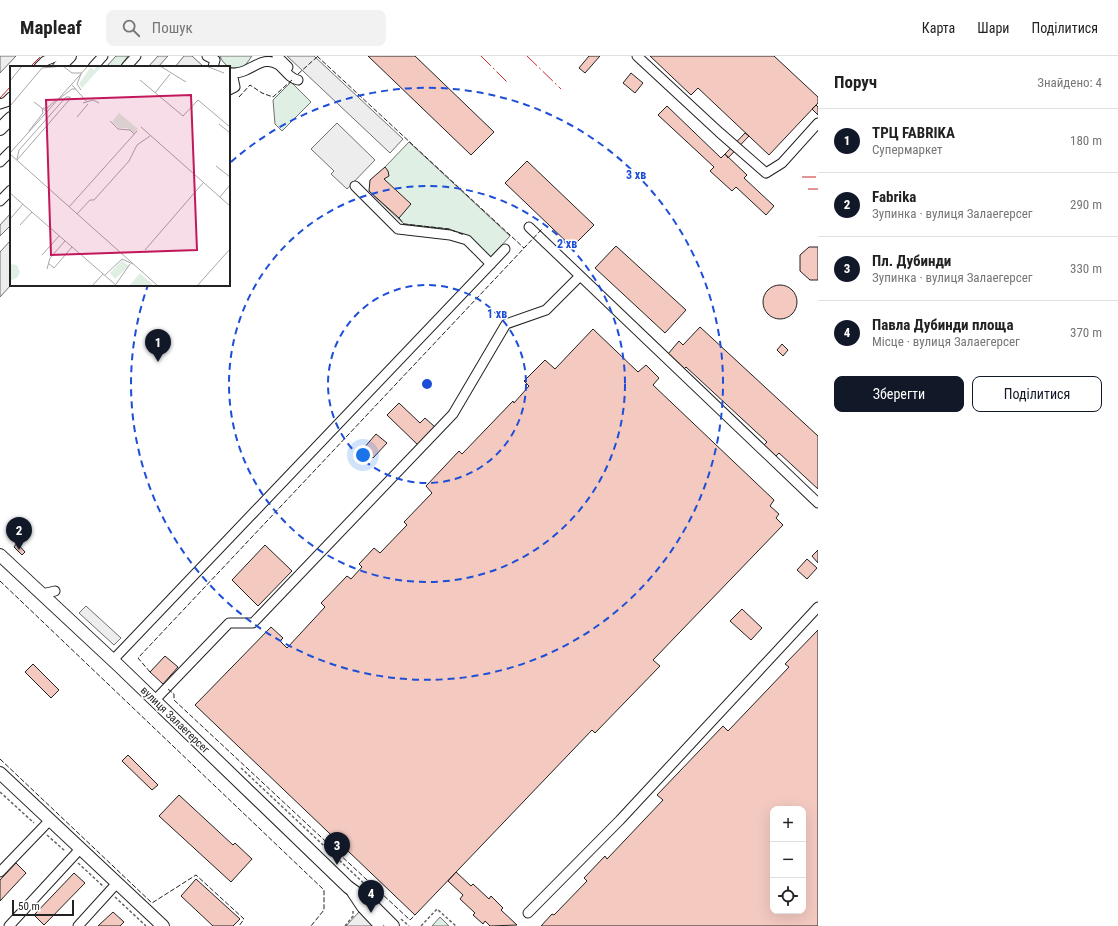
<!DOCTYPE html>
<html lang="uk">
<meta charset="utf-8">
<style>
body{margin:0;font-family:"Roboto Condensed",sans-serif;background:#f2f2f2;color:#222}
.controls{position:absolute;right:12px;bottom:12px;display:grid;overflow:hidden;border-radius:8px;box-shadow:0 4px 16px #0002}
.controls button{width:36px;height:36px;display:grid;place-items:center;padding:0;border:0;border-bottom:1px solid #e0e0e0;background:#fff;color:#222;font:20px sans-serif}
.scale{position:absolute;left:12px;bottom:10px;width:62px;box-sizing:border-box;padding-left:4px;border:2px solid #222;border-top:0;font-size:11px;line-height:14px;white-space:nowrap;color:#222;-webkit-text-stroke:3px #fff;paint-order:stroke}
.you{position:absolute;left:363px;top:399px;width:14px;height:14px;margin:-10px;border:3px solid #fff;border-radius:50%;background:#1a73e8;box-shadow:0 0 0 6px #1a73e833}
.badge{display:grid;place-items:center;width:26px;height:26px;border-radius:50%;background:#111827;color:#fff;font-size:13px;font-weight:700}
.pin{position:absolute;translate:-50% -33px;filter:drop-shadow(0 1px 2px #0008)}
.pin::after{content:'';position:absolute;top:21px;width:14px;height:12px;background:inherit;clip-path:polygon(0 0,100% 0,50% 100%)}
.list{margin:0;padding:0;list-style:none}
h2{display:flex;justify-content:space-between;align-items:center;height:52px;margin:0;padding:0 16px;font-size:17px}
h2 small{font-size:13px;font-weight:400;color:#767676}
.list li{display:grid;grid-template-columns:26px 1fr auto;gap:12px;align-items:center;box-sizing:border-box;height:64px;padding:0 16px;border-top:1px solid #e0e0e0}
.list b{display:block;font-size:15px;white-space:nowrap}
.list p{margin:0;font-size:13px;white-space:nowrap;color:#767676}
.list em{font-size:13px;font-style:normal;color:#767676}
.actions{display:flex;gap:8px;padding:12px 16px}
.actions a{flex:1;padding:9px 0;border:1px solid #111827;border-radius:8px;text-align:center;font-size:14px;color:#111827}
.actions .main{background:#111827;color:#fff}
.icon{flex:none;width:22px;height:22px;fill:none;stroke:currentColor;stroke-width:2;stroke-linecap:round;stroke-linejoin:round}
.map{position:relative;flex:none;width:818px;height:870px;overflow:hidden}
header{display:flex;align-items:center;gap:24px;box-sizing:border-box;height:56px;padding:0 20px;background:#fff;border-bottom:1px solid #e0e0e0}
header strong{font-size:19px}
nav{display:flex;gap:22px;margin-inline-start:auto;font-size:14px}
.search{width:280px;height:36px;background:#f2f2f2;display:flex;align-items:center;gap:10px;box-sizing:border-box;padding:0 14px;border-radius:8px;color:#767676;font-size:15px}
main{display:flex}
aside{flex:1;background:#fff}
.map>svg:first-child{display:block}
.green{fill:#e0efe3;stroke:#6f6f6f}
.parking{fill:#ededed;stroke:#6f6f6f}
.building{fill:#f3c9c0;stroke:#222;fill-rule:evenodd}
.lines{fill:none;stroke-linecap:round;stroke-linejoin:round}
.minor-casing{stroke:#222;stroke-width:11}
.major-casing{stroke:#222;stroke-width:14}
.path{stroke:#646464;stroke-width:1.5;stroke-dasharray:3 2;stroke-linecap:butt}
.minor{stroke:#fff;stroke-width:9}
.major{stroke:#fff;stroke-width:12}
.fence{stroke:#222;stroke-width:1;stroke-dasharray:5 2;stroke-linecap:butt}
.power{stroke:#c62828;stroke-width:1;stroke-dasharray:14 3 2 3;stroke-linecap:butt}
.ring{fill:none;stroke:#1d4ed8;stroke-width:2;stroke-dasharray:7 5}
.labels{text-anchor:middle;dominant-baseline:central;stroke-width:3;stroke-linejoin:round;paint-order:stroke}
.street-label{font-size:11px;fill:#222;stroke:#fff}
.inset-road{fill:none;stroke:#a7a7a7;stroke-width:1}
.view{fill:#c2185b;fill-opacity:0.15;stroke:#c2185b;stroke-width:2}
.inset-edge{fill:none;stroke:#222;stroke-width:2}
.centre{fill:#1d4ed8;stroke:#fff;stroke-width:2}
.ring-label{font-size:12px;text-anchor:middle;font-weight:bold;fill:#1d4ed8;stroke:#fff;stroke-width:3;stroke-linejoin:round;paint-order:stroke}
</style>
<header>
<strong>Mapleaf</strong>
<div class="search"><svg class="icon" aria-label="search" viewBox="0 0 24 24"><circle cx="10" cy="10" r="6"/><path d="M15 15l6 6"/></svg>Пошук</div>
<nav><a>Карта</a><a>Шари</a><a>Поділитися</a></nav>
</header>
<main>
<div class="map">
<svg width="818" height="870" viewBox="0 0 818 870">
<rect width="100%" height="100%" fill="#fff"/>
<path class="green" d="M116 0H128L120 11H106Z
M220 0H252L244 11C233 14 224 11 220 0Z
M291 26 311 46 282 75 275 68 273 44Z
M409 86 510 180 490 202 469 181 449 173 404 168 369 135 385 111Z
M440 861 449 870H432Z"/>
<path class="parking" d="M0 0H16L0 17Z
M158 0H168L158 11H148Z
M184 0H192L204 11H175Z
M287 0H314L403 83 390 97Z
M337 67 375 104 347 133 331 118 334 115 311 93Z
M11 157V169L0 180V169Z
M11 184V229L0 241V196Z
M86 550 121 582 114 589 79 557Z
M370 844 398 870H346Z"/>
<path class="building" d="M368 0H415L494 76 471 99Z
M589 0H600L585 17 579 12Z
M650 0H774L818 41V47L769 99 698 32 691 39Z
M631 17 643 27 635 37 623 27Z
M816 49 818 51V59L812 53Z
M667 50 721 102 725 98 747 119 744 122 774 150 766 159 736 131 732 135 710 115 714 111 658 59Z
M745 77 749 80 728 102 725 98Z
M527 105 594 169 572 191 505 127Z
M385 111 388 115 389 120 384 123 411 148 399 162 369 135 370 124Z
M616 190 686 254 665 277 595 212Z
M809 191H818V224H810L800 215V199Z
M763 246a17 17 0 1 1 34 0a17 17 0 1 1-34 0Z
M700 271 818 380V433L779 397 775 401 763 390 767 386 686 311 684 313 668 298 679 285 683 289Z
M593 273 638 316 646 309 659 322 653 329 774 444 770 450 779 458 776 462 783 469 653 604 660 610 595 677 592 674 415 859 195 649 271 571 283 582 280 585 287 592 325 551 321 547 347 520 351 523 362 511 359 508 374 492 380 497 407 469 404 466 432 437 426 430 459 395 462 398 513 345 514 347 529 330 524 325 545 304 555 313Z
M782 288 788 294 783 300 777 294Z
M399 347 420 367 425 362 435 371 418 389 387 359Z
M376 378 387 387 373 402 363 393Z
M17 487 25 496 22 499 14 491Z
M265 489 292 515 258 550 232 524Z
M818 494V507L812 500Z
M807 503 817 512 807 523 797 514Z
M742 553 762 572 751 584 730 565Z
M818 574V870H541L552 858 554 859 587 825 584 822 605 800 607 803 663 744 657 739 723 670 728 675 789 611 785 608ZM773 753H803V855H773Z
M165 600 178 611 163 628 150 616Z
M33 608 59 634 51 642 25 616Z
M128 699 158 729 152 734 122 705Z
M179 739 233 789 235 787 252 803 231 826 159 760Z
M16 807 26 817 0 845V824Z
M456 816 471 830 473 828 489 843 491 840 503 852 501 854 517 869 490 870 485 865 483 868 473 859 475 857 460 843 463 839 448 825Z
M74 817 85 827 44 869 34 859Z
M196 823 240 863 233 870H213L181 840Z
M113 856 124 866 120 870H98Z"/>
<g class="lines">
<g class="minor-casing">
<path id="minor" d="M207 0 215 4 213 11
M277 0 288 11
M637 0 719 76 766 117 782 107 818 67
M39 11 45 5 57 0
M93 11 103 0
M126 11 136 0
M229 18C234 17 239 17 244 15 256 10 266 0 279 9 286 15 289 22 298 24
M229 34 235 31 232 17
M0 48 6 46 11 41
M0 106 11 95
M355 130 398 173 450 179 467 184 491 208
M0 145 11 134
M529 171 818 447
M42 538 55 535
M113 604 505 193
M155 644 229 567H253L453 358 506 268 546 254 580 220
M0 816 50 764
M352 837 362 852 379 870
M528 857 620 764 818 551
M9 870 80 793
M78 870 117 827"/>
</g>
<g class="major-casing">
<path id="major" d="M59 11 70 0
M0 73 11 62
M0 499 119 610 348 831 370 847 393 870
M0 717 163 870"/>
</g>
<path class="path" d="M241 712 371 834
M0 736 34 767
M47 779 65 795
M78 807 104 831
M115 841 146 870
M401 863 409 870
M345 870 353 860V855
M421 870 437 853 456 870"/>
<use href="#minor" class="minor"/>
<use href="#major" class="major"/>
<path class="fence" d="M317 0 524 192
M298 18 317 1
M239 41 250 29 262 37 273 41 292 24
M399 162 404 168 449 173 464 179
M0 525 324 834V854L311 870
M150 616 138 602 542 173
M168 633 174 638V644L410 864 415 859
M0 703 152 847 196 819 244 863 239 870"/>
<path class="power" d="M481 0 508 27
M527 0 561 33
M30 11 41 0
M0 42 11 30
M802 121H818
M808 133H818"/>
</g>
<g class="ring">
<circle cx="427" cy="328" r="99"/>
<circle cx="427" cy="328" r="198"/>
<path d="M231 106A296 296 0 1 1 148 229"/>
</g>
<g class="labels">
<g class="street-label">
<text transform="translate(175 664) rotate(44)">вулиця Залаегерсег</text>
</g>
</g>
<g transform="translate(10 10)">
<rect width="220" height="220" fill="#fff"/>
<path d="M86 0H92L72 22 69 18 80 2 85 4ZM109 47 128 63 124 67 117 62H109L102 56ZM112 194 119 200 105 213 100 207ZM0 198 7 199 10 206 8 211 0 215ZM130 207 144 220H119Z" fill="#e0efe3"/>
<path class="inset-road" d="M150 0 176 16M196 0 214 7M130 14 173 50 188 34 220 61M0 15 12 0M62 19 77 36M71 24 67 18 71 8M145 27 160 8M49 33 62 23H66M24 36 37 46M73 37 83 34 89 37M0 40 32 2 53 0 62 7H72M33 42H37L46 34M67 51 78 38M100 55 108 63 120 64 124 68M209 58 220 67M131 61 220 140M19 65 33 47 32 42M0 87 78 0M0 88 148 220M7 94 60 33V31H56L9 84 7 93M206 100 220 111M0 127 107 220M210 131 220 119M59 141 127 65M67 148 80 134H84L119 95 127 79 140 70M1 152 13 138M10 159 22 146M135 184 193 117M32 189 49 170M38 197 44 202 62 181M37 203 40 192 55 175M95 209 112 193 123 198M106 218 120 198M82 220 93 208M187 220 220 183"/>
<path class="view" d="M181 29 187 184 41 189 36 34Z"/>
<rect width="220" height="220" class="inset-edge"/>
</g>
<circle cx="427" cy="328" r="6" class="centre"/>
<g class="ring-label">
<text x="636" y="123">3 хв</text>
<text x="567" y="192">2 хв</text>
<text x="497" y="262">1 хв</text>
</g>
</svg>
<div class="controls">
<button>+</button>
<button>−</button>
<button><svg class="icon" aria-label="locate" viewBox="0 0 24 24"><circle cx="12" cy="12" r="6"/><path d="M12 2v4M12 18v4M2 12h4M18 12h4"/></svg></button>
</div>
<div class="scale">50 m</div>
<div class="you"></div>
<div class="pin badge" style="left:158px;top:306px">1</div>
<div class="pin badge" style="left:19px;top:494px">2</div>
<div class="pin badge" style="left:337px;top:809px">3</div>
<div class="pin badge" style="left:371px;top:857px">4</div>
</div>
<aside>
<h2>Поруч<small>Знайдено: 4</small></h2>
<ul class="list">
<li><span class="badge">1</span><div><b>ТРЦ FABRIKA</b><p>Супермаркет</p></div><em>180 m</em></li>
<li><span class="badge">2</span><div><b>Fabrika</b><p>Зупинка · вулиця Залаегерсег</p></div><em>290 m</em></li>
<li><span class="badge">3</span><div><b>Пл. Дубинди</b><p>Зупинка · вулиця Залаегерсег</p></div><em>330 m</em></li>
<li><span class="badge">4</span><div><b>Павла Дубинди площа</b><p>Місце · вулиця Залаегерсег</p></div><em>370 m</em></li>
</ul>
<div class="actions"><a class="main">Зберегти</a><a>Поділитися</a></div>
</aside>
</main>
